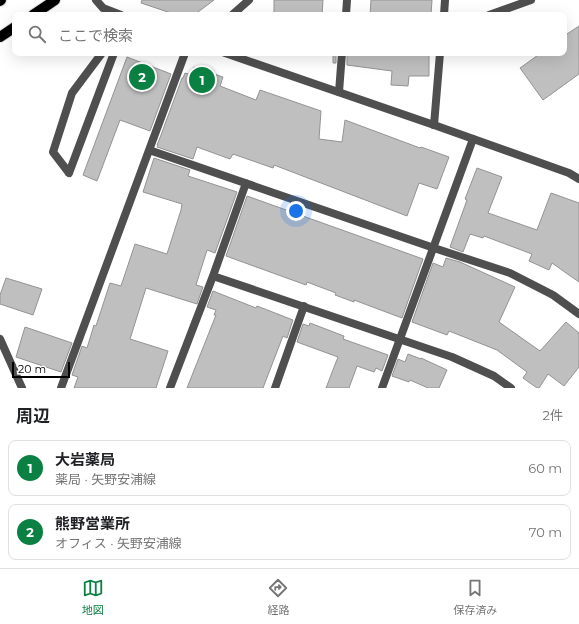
<!DOCTYPE html>
<html lang="ja">
<meta charset="utf-8">
<style>
body{margin:0;font-family:Montserrat,"Noto Sans JP",sans-serif;background:#f2f2f2;color:#202124}
.scale{position:absolute;left:12px;bottom:10px;width:58px;box-sizing:border-box;padding-left:4px;border:2px solid #000;border-top:0;font-size:11px;line-height:14px;white-space:nowrap;color:#000;-webkit-text-stroke:3px #fff;paint-order:stroke}
.you{position:absolute;left:296px;top:211px;width:14px;height:14px;margin:-10px;border:3px solid #fff;border-radius:50%;background:#1a73e8;box-shadow:0 0 0 6px #1a73e833}
.badge{display:grid;place-items:center;width:26px;height:26px;border-radius:50%;background:#0b8043;color:#fff;font-size:13px;font-weight:700}
.pin{position:absolute;translate:-50% -50%;border:2px solid #fff;box-shadow:0 1px 4px #0006}
.list{margin:0;padding:0;list-style:none}
h2{display:flex;justify-content:space-between;align-items:center;height:52px;margin:0;padding:0 16px;font-size:17px}
h2 small{font-size:13px;font-weight:400;color:#757577}
.list li{display:grid;grid-template-columns:26px 1fr auto;gap:12px;align-items:center;box-sizing:border-box;height:56px;margin:0 8px 8px;padding:0 8px;border:1px solid #e0e0e0;border-radius:8px}
.list b{display:block;font-size:15px;white-space:nowrap}
.list p{margin:0;font-size:13px;white-space:nowrap;color:#757577}
.list em{font-size:13px;font-style:normal;color:#757577}
.icon{flex:none;width:22px;height:22px;fill:none;stroke:currentColor;stroke-width:2;stroke-linecap:round;stroke-linejoin:round}
.map{position:relative;flex:none;width:579px;height:388px;overflow:hidden}
.search{position:absolute;background:#fff;box-shadow:0 4px 16px #0002;left:12px;right:12px;top:12px;height:44px;display:flex;align-items:center;gap:10px;box-sizing:border-box;padding:0 14px;border-radius:8px;color:#757577;font-size:15px}
.sheet{height:180px;background:#fff}
nav{display:flex;justify-content:space-around;align-items:center;box-sizing:border-box;height:56px;border-top:1px solid #e0e0e0;background:#fff;font-size:11px;color:#757577}
nav a{display:grid;justify-items:center;gap:2px}
nav .on{color:#0b8043}
.map>svg:first-child{display:block}
.building{fill:#bfbfbf;stroke:#939393}
.lines{fill:none;stroke-linecap:round;stroke-linejoin:round}
.primary-casing{stroke:#dbdbdb;stroke-width:12}
.service{stroke:#4f4f4f;stroke-width:8}
.minor{stroke:#4f4f4f;stroke-width:8}
.tertiary{stroke:#4f4f4f;stroke-width:8}
.primary{stroke:#000;stroke-width:10}
</style>
<div class="map">
<svg width="579" height="388" viewBox="0 0 579 388">
<rect width="100%" height="100%" fill="#fff"/>
<path class="building" d="M142 0H214L194 15H177L141 3Z
M274 0H323L322 15H274Z
M371 0H432L431 15H370Z
M579 26V74L543 100 520 68 541 53H564V36Z
M333 53H336V63H333Z
M347 53H429V76H409L408 86 391 85 392 71 347 65Z
M127 57 171 74 150 131 120 120 97 181 83 175Z
M194 67 223 77 220 86 256 100 260 90 321 111 319 139 342 142 345 120 420 148 421 147 449 157 437 189 419 183 407 216 274 165 273 168 233 154 230 159 197 147 193 159 157 147 158 145H157L161 135 182 78H183L185 73 191 75Z
M154 158 190 170 188 176 237 192 215 253 207 250 196 285 203 287 197 304 146 288 130 339 168 351 156 388H74L78 377 72 375 82 346 87 348 94 325 96 326 110 283 121 286 135 244 167 254 181 210 182 204 143 192Z
M477 168 502 177 488 213 537 230 551 193 579 203V282L552 263 549 270 529 261 532 254 484 236 483 238 470 234 463 252 450 247 467 200 465 199Z
M247 196 423 259 402 318 354 300V302L335 295 336 293 307 282 306 285 226 256Z
M446 258 460 262 515 287 499 322 540 351 566 322 579 333V367L564 386 548 374 539 388H537L523 378 527 372 497 350 449 331 447 335 412 322 433 263 443 267Z
M6 278 42 289 33 315 0 304V295Z
M213 291 256 308 257 306 293 320 287 338 283 336 263 388H187L216 315H214L216 310 207 307Z
M310 323 344 336 343 339 388 355 382 371 376 368 374 372 357 366 349 388H326L338 357 297 342 303 324 309 326Z
M25 327 72 343 61 372 16 357Z
M408 354 421 359V358L447 370 439 388H428L410 380 409 382 392 376 398 359 405 362Z"/>
<g class="lines">
<g class="primary-casing">
<path id="primary" d="M0 1 1 0
M33 15 55 0
M0 37 15 27"/>
</g>
<path class="service" d="M489 15 531 0
M69 173 53 152 72 93 102 53
M69 173 114 53"/>
<path class="minor" d="M232 15 249 0
M346 15 347 0
M444 15 445 0
M339 92 342 53
M434 125 440 53
M149 150 434 248 510 273 553 295 579 314
M213 276 452 357 494 376 511 388
M0 339 22 388
M61 388 185 53
M170 388 213 276 246 183
M275 388 304 306
M382 388 473 139"/>
<path class="tertiary" d="M96 0 103 8 121 15
M225 53 434 125 569 173 579 179"/>
<use href="#primary" class="primary"/>
</g>
</svg>
<div class="scale">20 m</div>
<div class="you"></div>
<div class="pin badge" style="left:202px;top:80px">1</div>
<div class="pin badge" style="left:142px;top:77px">2</div>
<div class="search"><svg class="icon" aria-label="search" viewBox="0 0 24 24"><circle cx="10" cy="10" r="6"/><path d="M15 15l6 6"/></svg>ここで検索</div>
</div>
<section class="sheet">
<h2>周辺<small>2件</small></h2>
<ul class="list">
<li><span class="badge">1</span><div><b>大岩薬局</b><p>薬局 · 矢野安浦線</p></div><em>60 m</em></li>
<li><span class="badge">2</span><div><b>熊野営業所</b><p>オフィス · 矢野安浦線</p></div><em>70 m</em></li>
</ul>
</section>
<nav>
<a class="on"><svg class="icon" aria-label="map" viewBox="0 0 24 24"><path d="M3 6l6-2 6 2 6-2v14l-6 2-6-2-6 2zM9 4v14M15 6v14"/></svg>地図</a>
<a><svg class="icon" aria-label="directions" viewBox="0 0 24 24"><path d="M12 3l9 9-9 9-9-9zM9 14v-3h6M13 9l2 2-2 2"/></svg>経路</a>
<a><svg class="icon" aria-label="saved" viewBox="0 0 24 24"><path d="M7 4h10v16l-5-4-5 4z"/></svg>保存済み</a>
</nav>
